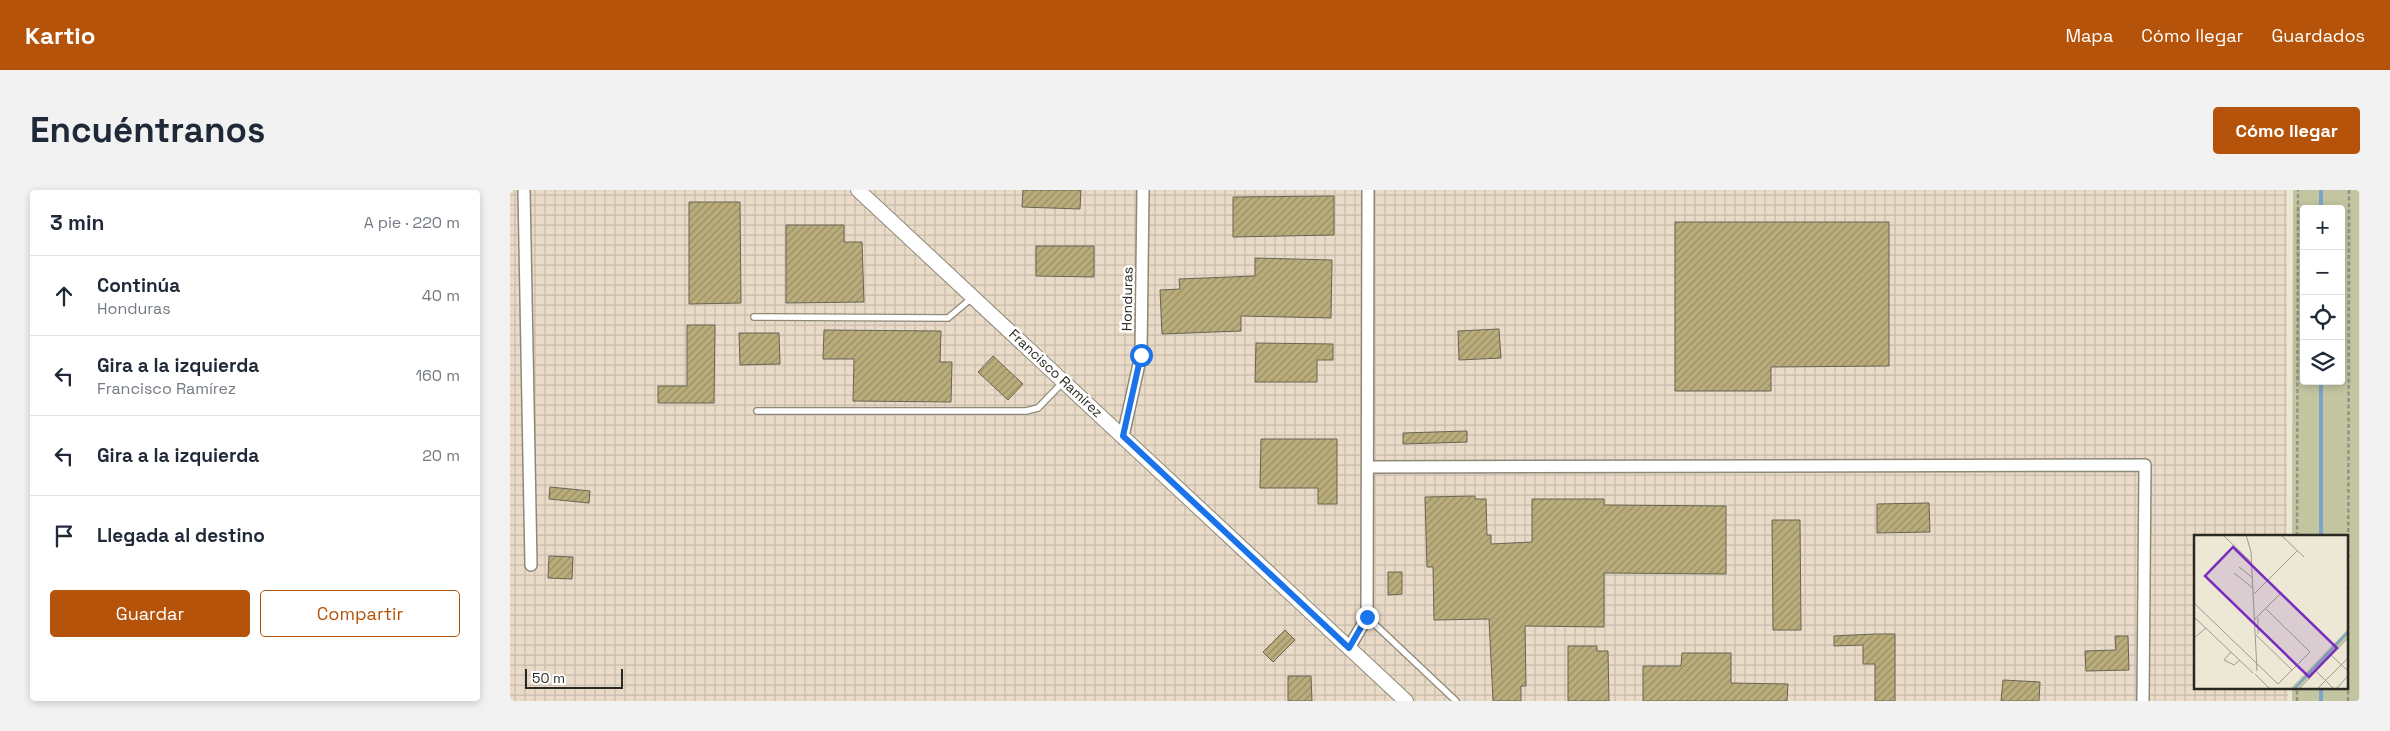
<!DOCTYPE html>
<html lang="es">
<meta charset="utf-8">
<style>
body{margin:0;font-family:"Space Grotesk",sans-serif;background:#f2f2f3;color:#1f2937}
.controls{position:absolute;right:15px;top:15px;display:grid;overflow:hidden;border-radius:5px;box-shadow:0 2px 8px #0003}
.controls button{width:45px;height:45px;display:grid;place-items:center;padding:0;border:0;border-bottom:1px solid #e0e1e3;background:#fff;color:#1f2937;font:25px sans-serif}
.scale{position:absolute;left:15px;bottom:12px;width:98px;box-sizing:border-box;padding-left:5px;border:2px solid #292821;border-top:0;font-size:14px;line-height:18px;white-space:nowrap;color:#292821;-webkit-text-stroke:4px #fff;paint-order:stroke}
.stop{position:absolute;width:15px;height:15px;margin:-11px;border:4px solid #1a73e8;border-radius:50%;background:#fff}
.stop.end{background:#1a73e8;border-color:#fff;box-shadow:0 1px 5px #0008}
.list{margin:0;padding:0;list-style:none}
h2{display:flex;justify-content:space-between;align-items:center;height:65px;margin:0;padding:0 20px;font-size:21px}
h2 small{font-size:16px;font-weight:400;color:#747a83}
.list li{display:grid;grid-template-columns:32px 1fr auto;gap:15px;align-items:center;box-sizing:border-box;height:80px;padding:0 20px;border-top:1px solid #e0e1e3}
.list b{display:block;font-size:19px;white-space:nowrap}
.list p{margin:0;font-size:16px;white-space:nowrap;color:#747a83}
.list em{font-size:16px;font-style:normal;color:#747a83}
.actions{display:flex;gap:10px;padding:15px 20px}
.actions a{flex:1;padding:11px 0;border:1px solid #b45309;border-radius:5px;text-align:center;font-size:18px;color:#b45309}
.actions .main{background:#b45309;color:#fff}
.icon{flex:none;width:28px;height:28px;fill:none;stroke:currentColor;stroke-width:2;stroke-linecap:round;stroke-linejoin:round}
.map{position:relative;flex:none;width:1850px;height:511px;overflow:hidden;border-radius:5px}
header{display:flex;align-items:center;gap:30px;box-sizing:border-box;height:70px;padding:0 25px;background:#b45309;color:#fff}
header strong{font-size:24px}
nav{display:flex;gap:28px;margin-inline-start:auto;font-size:18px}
.intro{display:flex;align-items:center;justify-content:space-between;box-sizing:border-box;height:120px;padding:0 30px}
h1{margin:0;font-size:35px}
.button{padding:12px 22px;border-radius:5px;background:#b45309;color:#fff;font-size:18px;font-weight:700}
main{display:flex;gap:30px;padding:0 30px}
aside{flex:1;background:#fff;border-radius:5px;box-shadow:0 2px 8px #0003}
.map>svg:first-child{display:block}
.industrial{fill:url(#industrial-grid)}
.green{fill:#c2c5a0;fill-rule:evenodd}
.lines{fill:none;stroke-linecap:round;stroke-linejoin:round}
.stream{stroke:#7da5c9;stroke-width:4}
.building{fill:url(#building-hatch);stroke:#686454}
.service-casing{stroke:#8d8978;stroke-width:8}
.minor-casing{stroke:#8d8978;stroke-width:14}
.tertiary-casing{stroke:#8d8978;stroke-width:16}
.path{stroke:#949184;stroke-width:2.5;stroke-dasharray:4 2.5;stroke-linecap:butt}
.service{stroke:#fff;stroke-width:5.5}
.minor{stroke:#fff;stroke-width:11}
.tertiary{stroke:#fff;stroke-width:14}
.route{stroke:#1a73e8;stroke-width:6}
.labels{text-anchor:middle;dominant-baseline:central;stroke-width:5;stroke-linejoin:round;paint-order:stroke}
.street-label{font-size:14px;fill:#292821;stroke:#fff}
.inset-river{fill:none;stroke:#7da5c9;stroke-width:2.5}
.inset-road{fill:none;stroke:#9e9b8d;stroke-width:1}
.view{fill:#7b2cbf;fill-opacity:0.15;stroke:#7b2cbf;stroke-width:2.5}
.inset-edge{fill:none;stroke:#292821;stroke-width:2.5}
</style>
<header>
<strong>Kartio</strong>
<nav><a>Mapa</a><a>Cómo llegar</a><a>Guardados</a></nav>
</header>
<div class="intro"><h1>Encuéntranos</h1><a class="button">Cómo llegar</a></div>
<main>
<aside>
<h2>3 min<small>A pie · 220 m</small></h2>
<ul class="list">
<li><svg class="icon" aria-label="ahead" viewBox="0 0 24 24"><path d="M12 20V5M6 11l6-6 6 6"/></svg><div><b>Continúa</b><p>Honduras</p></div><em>40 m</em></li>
<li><svg class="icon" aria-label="left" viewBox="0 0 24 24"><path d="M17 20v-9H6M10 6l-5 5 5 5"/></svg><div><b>Gira a la izquierda</b><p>Francisco Ramírez</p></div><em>160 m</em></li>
<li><svg class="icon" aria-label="left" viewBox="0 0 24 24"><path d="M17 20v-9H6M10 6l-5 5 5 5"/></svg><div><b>Gira a la izquierda</b></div><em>20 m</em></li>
<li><svg class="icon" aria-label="arrive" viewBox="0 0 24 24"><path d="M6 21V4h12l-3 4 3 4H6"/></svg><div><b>Llegada al destino</b></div></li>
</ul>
<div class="actions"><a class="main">Guardar</a><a>Compartir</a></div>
</aside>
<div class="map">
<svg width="1850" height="511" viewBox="0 0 1850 511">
<defs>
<pattern id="industrial-grid" width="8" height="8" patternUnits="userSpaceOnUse" patternTransform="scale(1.25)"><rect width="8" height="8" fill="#eadbc8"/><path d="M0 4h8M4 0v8" fill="none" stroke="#c9bcac"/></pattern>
<pattern id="building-hatch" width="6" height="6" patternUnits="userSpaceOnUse" patternTransform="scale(1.25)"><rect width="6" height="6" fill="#baad7b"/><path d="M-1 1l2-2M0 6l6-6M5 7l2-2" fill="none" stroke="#978d64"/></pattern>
</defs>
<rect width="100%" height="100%" fill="#ece8d5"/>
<path class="industrial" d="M0 0H1777V346H1685V497H1778V511H0Z"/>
<path class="green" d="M1783 0H1849V511H1782V497H1836V346H1782ZM1794 19H1831V191H1794Z"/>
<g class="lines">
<path class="stream" d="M1811 0V19
M1811 191V346
M1811 497V511"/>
</g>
<path class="building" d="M513 0H571L570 19 512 17Z
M824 6V45L723 47V7Z
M179 12H230L231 113 179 114Z
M1165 32H1379V176L1261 177V201H1165Z
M276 35H334V52H352L354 112 276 113Z
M526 56H584V87L526 86Z
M745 68 822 70 821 128 731 126V141L652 144 650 100 670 99 669 89 745 86Z
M177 135H205L204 213H148V196H177Z
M989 139 991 168 949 170 948 141Z
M314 140 431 141 430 172H442L441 212 343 211 344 169H313Z
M229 143H269L270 174 230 175Z
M746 153 823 154V170H807V192H745Z
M483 166 513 194 498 210 468 182Z
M957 241V252L893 254V243Z
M751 249H827V314H808V298H750Z
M40 297 80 301 79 313 39 309Z
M965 306V309H976L977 345H981V354L1022 352V309H1094V315L1216 316V384L1094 383V437L1015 436 1016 496H1011V511H983L979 429 924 430 923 377H917L915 307Z
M1419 313 1420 342 1367 343V314Z
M1262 330H1290L1291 440H1263Z
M39 366 63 367 62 389 38 388Z
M878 382H892V404L878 405Z
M775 440 785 450 763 472 753 462Z
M1365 444H1385V511H1365V474H1353V455L1324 456V446Z
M1605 446H1618L1619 480 1576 481 1575 461 1606 460Z
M1058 456H1087V461H1098L1099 511H1058Z
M1172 463H1221V493L1278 494 1277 511H1133V476H1171Z
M778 486H801L802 511H778Z
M1493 490 1530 492 1529 511H1491Z"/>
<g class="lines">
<g class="service-casing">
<path id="service" d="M244 127 438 128 463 107
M247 221H516L528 218 554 191
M857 427 946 511"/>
</g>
<g class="minor-casing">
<path id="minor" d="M14 0 21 375
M613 246 631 165 633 0
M859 277 1635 275 1633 511
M839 458 857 427 858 0"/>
</g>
<g class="tertiary-casing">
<path id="tertiary" d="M348 0 896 511"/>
</g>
<path class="path" d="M1787 346 1788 0
M1787 511V497
M1838 511 1839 0"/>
<use href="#service" class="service"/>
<use href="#minor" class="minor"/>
<use href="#tertiary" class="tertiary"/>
</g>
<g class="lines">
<path class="route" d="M631 165 613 246 839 458 857 427"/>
</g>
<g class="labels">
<g class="street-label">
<text transform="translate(617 109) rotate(-89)">Honduras</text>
<text transform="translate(546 183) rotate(43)">Francisco Ramírez</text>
</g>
</g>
<g transform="translate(1684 345)">
<rect width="154" height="154" fill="#ece8d5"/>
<path d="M154 94V102L104 154H96Z" fill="#c2c5a0"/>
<path class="inset-river" d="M100 154 154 97"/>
<path class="inset-road" d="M29 0 58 28M52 0 57 17 63 136M87 0 110 22M45 32 59 43M19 34 40 12M40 38 59 53M60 59 103 16M0 68 84 149 116 117 72 74M0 82 59 138M64 83V99M61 84 88 57M62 100 98 135M0 103 12 93M37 117 30 125 40 130 46 125M137 120 154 136M122 136 140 154M61 139 76 154M105 154 154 103M123 154 154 123M142 154 154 141"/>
<path class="view" d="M39 12 143 113 115 142 11 41Z"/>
<rect width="154" height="154" class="inset-edge"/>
</g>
</svg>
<div class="controls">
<button>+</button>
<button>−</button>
<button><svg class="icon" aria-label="locate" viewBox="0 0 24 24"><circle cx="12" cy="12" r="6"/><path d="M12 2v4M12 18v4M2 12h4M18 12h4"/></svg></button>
<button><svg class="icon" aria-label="layers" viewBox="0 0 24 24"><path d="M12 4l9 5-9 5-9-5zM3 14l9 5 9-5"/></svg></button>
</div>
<div class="scale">50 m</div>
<div class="stop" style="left:631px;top:165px"></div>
<div class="stop end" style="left:857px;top:427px"></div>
</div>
</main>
